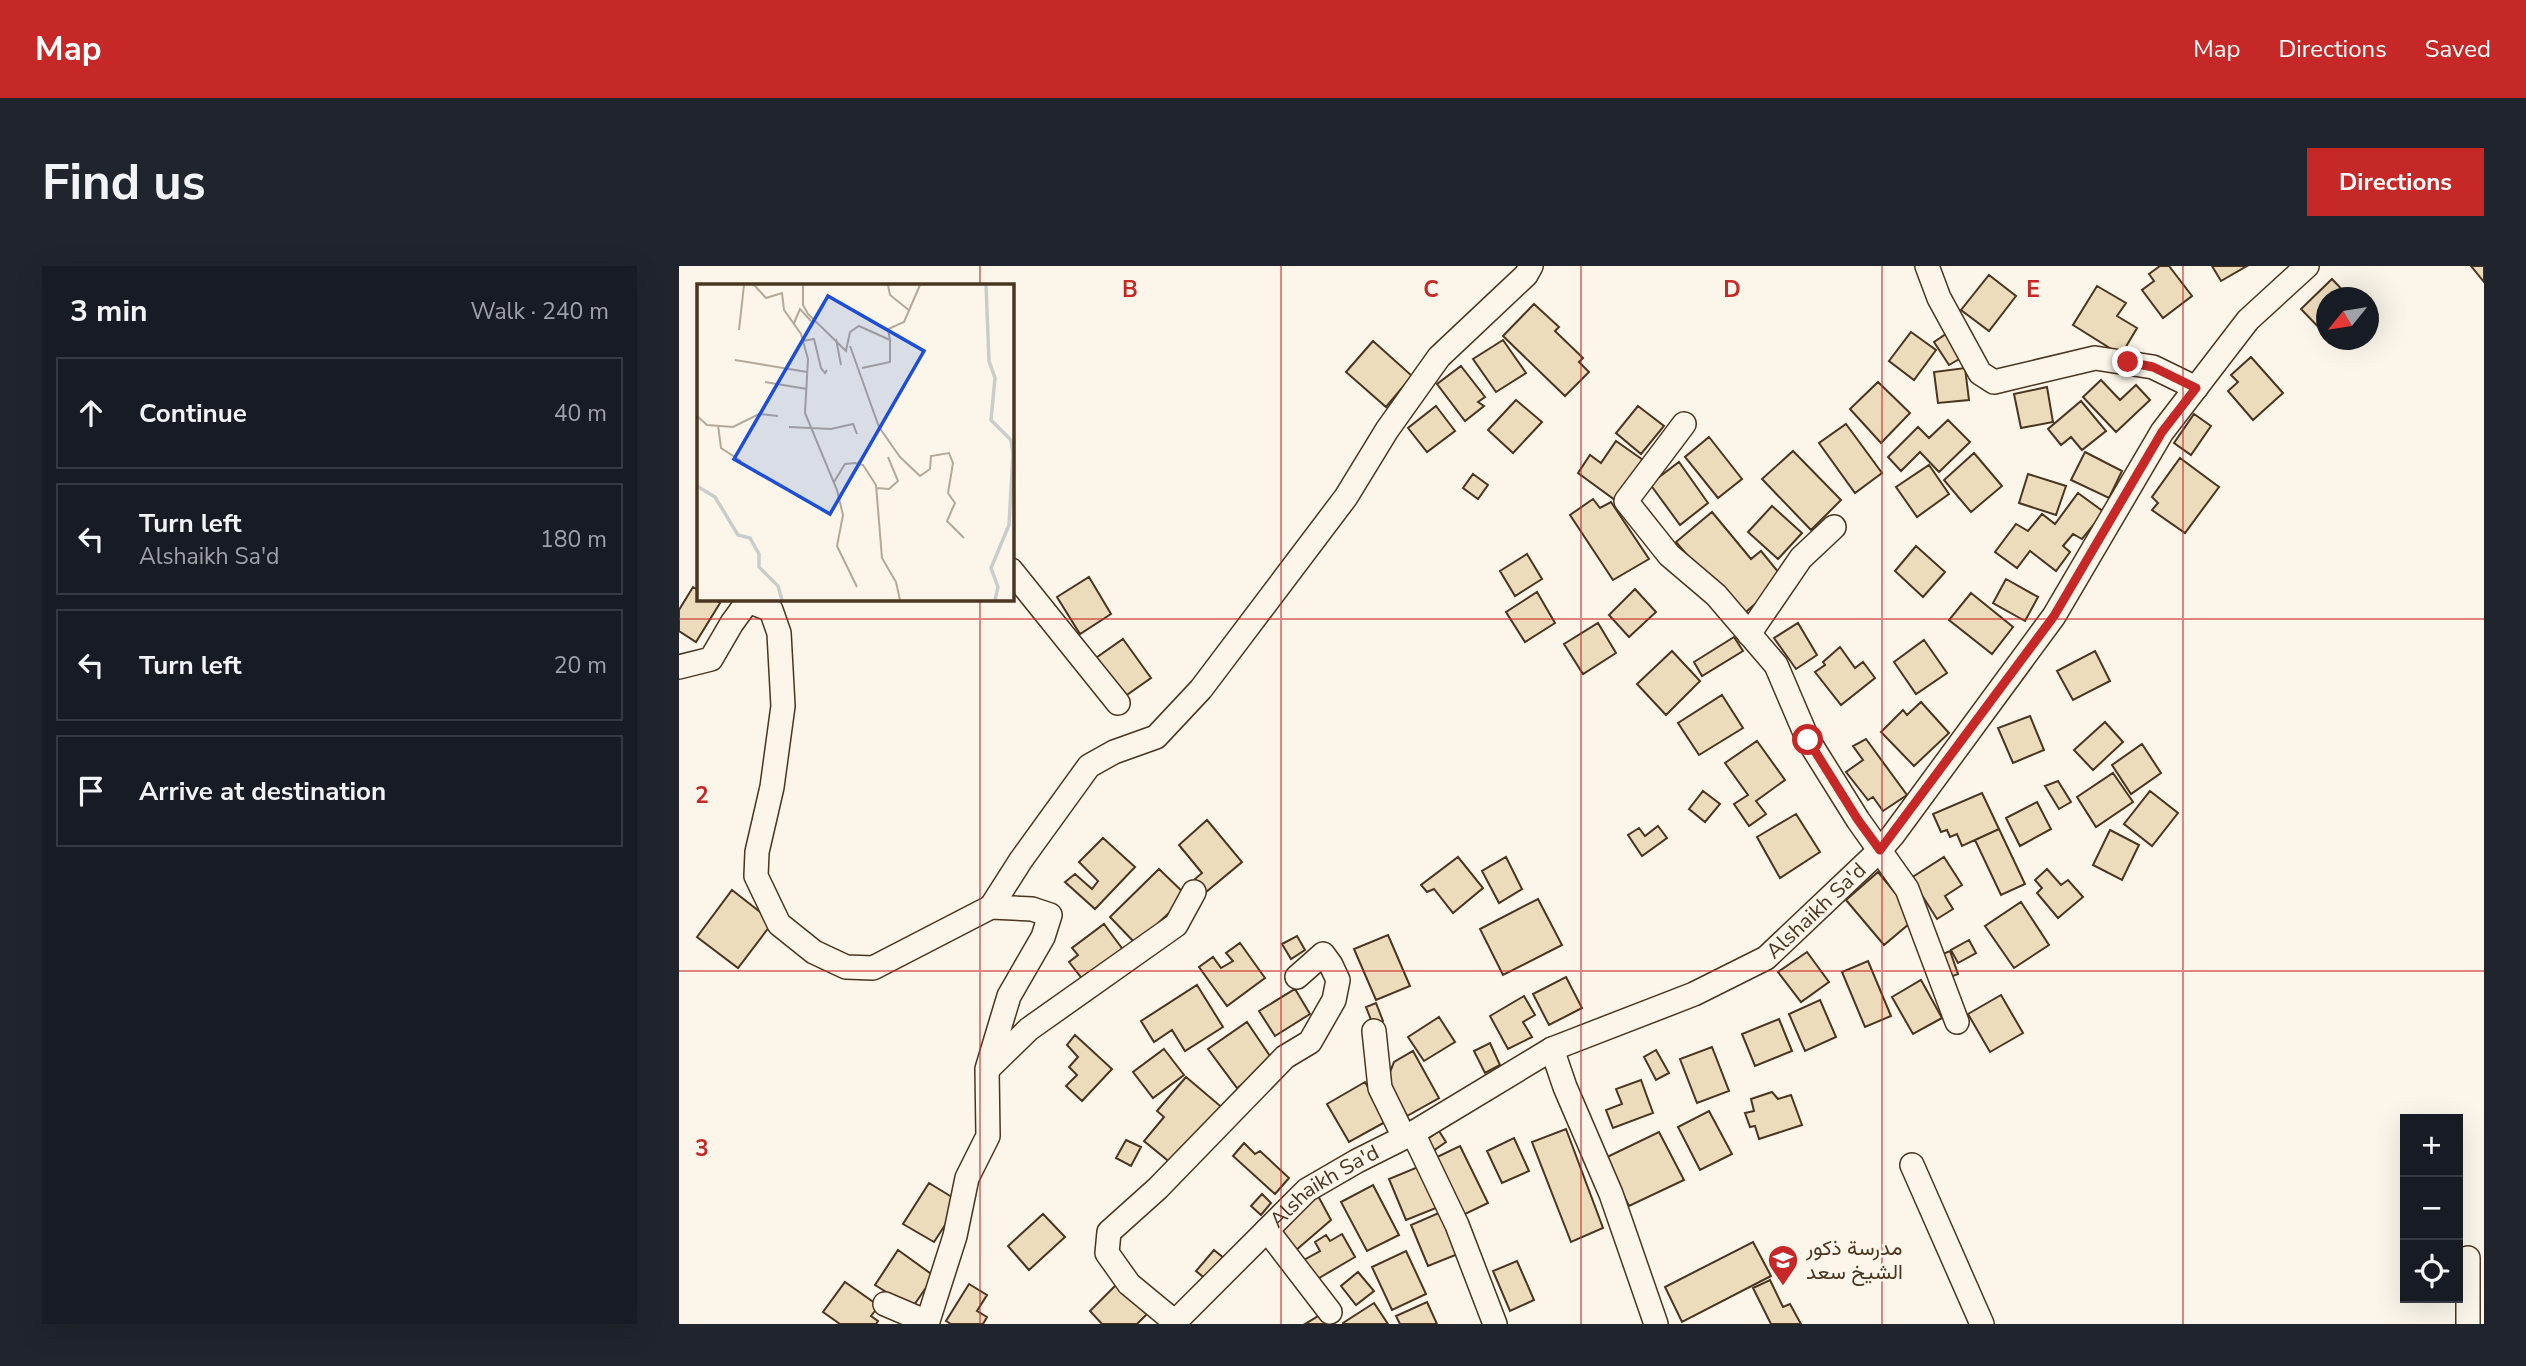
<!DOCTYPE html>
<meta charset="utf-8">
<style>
body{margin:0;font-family:"Nunito Sans",Vazirmatn,sans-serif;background:#20242c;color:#f1f3f6}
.controls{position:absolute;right:21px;bottom:21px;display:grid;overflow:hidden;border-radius:0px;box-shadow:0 7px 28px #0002}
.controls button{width:63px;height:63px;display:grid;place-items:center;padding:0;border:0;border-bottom:2px solid #363941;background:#171b24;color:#f1f3f6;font:35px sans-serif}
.compass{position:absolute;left:1637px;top:21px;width:63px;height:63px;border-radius:50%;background:#171b24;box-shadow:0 7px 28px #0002;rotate:240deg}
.stop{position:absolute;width:21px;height:21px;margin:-16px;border:5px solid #c62828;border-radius:50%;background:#fff}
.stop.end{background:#c62828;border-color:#fff;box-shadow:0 2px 7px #0008}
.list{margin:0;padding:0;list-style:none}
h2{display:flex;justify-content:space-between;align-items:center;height:91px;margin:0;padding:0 28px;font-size:30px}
h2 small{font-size:23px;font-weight:400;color:#9ea1a6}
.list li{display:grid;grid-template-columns:46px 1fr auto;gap:21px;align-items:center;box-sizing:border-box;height:112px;margin:0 14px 14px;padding:0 14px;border:2px solid #363941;border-radius:0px}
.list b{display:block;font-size:26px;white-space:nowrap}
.list p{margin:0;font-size:23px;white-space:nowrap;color:#9ea1a6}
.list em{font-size:23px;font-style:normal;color:#9ea1a6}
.icon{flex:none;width:38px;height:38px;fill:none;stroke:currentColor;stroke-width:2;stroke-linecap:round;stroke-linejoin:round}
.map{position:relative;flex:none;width:1805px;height:1058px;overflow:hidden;border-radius:0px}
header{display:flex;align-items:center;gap:42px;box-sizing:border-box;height:98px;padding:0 35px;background:#c62828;color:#fff}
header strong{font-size:33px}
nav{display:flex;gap:38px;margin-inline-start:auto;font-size:24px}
.intro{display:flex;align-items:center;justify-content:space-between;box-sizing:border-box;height:168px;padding:0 42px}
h1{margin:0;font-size:49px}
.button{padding:18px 32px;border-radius:0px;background:#c62828;color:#fff;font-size:24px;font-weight:700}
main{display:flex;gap:42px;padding:0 42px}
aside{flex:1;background:#171b24;border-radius:0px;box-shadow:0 7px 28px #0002}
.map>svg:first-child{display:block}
.building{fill:#ecdcbc;stroke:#4a3520;stroke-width:2}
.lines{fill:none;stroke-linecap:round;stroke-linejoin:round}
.minor-casing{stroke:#4a3520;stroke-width:26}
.minor{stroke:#fbf6e9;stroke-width:23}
.route{stroke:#c62828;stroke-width:9}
.grid{fill:none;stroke:#c62828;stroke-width:2;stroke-opacity:0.55}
.labels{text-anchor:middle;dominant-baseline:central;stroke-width:5;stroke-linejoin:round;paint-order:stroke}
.street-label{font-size:21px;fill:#4a3520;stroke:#fbf6e9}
.poi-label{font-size:21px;fill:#4a3520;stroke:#fbf6e9;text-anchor:start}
.inset-river{fill:none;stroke:#c9cecd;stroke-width:3.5}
.inset-road{fill:none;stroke:#b4a999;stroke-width:2}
.view{fill:#1d4ed8;fill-opacity:0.15;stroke:#1d4ed8;stroke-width:3.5}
.inset-edge{fill:none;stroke:#4a3520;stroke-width:3.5}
.grid-label{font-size:23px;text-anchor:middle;font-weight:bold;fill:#c62828;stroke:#fbf6e9;stroke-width:5;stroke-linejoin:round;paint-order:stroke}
</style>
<header>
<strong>Map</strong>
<nav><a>Map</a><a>Directions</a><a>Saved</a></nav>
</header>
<div class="intro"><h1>Find us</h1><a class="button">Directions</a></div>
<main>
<aside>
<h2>3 min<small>Walk · 240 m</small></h2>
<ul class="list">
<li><svg class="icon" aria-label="ahead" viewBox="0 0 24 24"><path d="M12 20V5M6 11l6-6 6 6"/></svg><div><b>Continue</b></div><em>40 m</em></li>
<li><svg class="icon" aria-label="left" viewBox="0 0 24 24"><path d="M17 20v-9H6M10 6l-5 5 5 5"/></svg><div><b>Turn left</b><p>Alshaikh Sa'd</p></div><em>180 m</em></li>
<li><svg class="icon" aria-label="left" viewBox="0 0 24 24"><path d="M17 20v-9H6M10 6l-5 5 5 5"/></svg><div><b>Turn left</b></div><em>20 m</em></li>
<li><svg class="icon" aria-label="arrive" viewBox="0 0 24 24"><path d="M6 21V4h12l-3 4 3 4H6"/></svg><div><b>Arrive at destination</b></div></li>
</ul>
</aside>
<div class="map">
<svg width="1805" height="1058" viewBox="0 0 1805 1058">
<rect width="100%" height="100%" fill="#fbf6e9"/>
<path class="building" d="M1481 0H1490L1513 30 1484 52 1463 24 1475 15 1470 8Z
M1533 0H1568L1542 15Z
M1792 0H1805V16Z
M1310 9 1337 30 1310 65 1282 44Z
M1653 13 1671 32H1647V69L1622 43Z
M1418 20 1447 37 1438 50 1458 62 1442 89 1394 59Z
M855 38 880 61 876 65 904 92 900 96 910 106 886 130 824 70Z
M1232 66 1257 84 1235 114 1210 95Z
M1267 68 1282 92 1270 99 1255 76Z
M824 74 847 107 817 126 794 93Z
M694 75 733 110 707 141 667 106Z
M1572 91 1604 127 1574 154 1549 125 1559 116 1552 109Z
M782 100 806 131 799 136 805 140 786 155 758 118Z
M1286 102 1290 134 1259 137 1255 106Z
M1422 114 1441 134 1457 119 1471 134 1437 166 1404 131Z
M1199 116 1231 147 1202 177 1171 143Z
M1368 121 1374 156 1342 162 1335 128Z
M837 134 863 156 834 187 809 164Z
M1402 135 1427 165 1403 184 1392 171 1382 179 1369 163Z
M757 140 776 165 748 186 729 162Z
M959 140 985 160 962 188 937 167Z
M1515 148 1532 160 1512 189 1495 177Z
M1269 154 1291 176 1260 206 1241 186 1222 205 1209 191 1239 161 1250 172Z
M1167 158 1203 207 1176 227 1140 177Z
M1030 171 1063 213 1039 232 1006 191Z
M937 175 964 194 936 234 899 207 911 189 922 197Z
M1114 185 1162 234 1132 264 1083 213Z
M1406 186 1443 205 1430 232 1392 214Z
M1295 187 1323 220 1292 246 1265 214Z
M1501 192 1540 221 1506 267 1473 244 1479 237 1473 231Z
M1000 196 1029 237 1001 259 971 218Z
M1250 199 1270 228 1238 251 1217 221Z
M794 208 809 219 799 233 784 222Z
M1349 208 1387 220 1377 249 1340 237Z
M1399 227 1425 246 1403 273 1394 268 1384 280 1391 286 1377 305 1351 285 1338 302 1316 286 1337 258 1349 265 1363 248 1376 258Z
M914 233 921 242 932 236 970 293 934 314 891 249Z
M1093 240 1123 267 1099 293 1069 266Z
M1033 246 1072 293 1082 285 1105 313 1061 351 997 276Z
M1237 280 1266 306 1244 331 1216 305Z
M848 288 863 313 836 330 821 305Z
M410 311 432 348 401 368 378 331Z
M1327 313 1359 331 1346 355 1314 337Z
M14 321 19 324V332H33L41 337 17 376 0 365V344Z
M956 323 977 346 950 371 930 349Z
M858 326 876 357 846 376 827 346Z
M1292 327 1334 361 1313 388 1270 354Z
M919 357 937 387 904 408 885 378Z
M1119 357 1138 389 1117 403 1095 372Z
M1055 371 1064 385 1023 410 1015 396Z
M444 373 472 412 442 433 414 394Z
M1245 374 1268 407 1237 428 1215 396Z
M1161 381 1176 402 1184 396 1196 412 1162 439 1136 406 1146 399 1144 396Z
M993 385 1021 415 987 449 958 418Z
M1416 385 1431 415 1394 434 1378 405Z
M1043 429 1064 462 1020 489 999 457Z
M1242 436 1270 467 1235 500 1202 466 1224 444 1228 449Z
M1351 450 1365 484 1334 497 1319 462Z
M1426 456 1444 476 1414 504 1395 484Z
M1187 473 1228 529 1204 545 1194 531 1189 534 1167 506 1184 494 1174 480Z
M1078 475 1106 514 1077 535 1087 548 1070 560 1055 538 1069 529 1046 497Z
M1463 478 1482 507 1452 528 1433 499Z
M1434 507 1454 536 1417 561 1398 531Z
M1379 515 1392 536 1380 543 1366 520Z
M1024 525 1041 538 1026 556 1010 543Z
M1471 525 1499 547 1473 580 1445 558Z
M1303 527 1320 563 1283 580 1278 568 1271 571 1268 564 1262 566 1254 548Z
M1358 536 1372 563 1341 580 1327 552Z
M1117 548 1141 586 1101 612 1078 571Z
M528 554 563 596 527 626 516 613 523 607 500 579Z
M979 560 988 572 963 590 949 569 960 562 966 570Z
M1320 563 1346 618 1322 629 1296 574Z
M1431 564 1460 579 1443 614 1414 599Z
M424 572 456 601 416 643 386 616 396 608 413 623 419 615 400 596Z
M779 591 804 622 774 647 755 623 748 626 742 619Z
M827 591 843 623 820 637 803 605Z
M1265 591 1283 619 1266 630 1274 643 1258 653 1232 612Z
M480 603 508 630 457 678 431 651Z
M1368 603 1382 619 1389 614 1404 631 1379 652 1358 627 1363 622 1356 614Z
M1199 606 1237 652 1205 679 1167 634Z
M53 624 94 656 59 702 18 671Z
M859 633 883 679 824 709 801 663Z
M1342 636 1370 679 1335 702 1306 660Z
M425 658 445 685 405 715 390 696 399 689 393 682Z
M709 669 731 720 697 734 675 683Z
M618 670 626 684 612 693 603 678Z
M1290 674 1297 687 1279 697 1272 684Z
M561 677 586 712 548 740 520 701 534 691 542 702 554 695 547 687Z
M1271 685 1279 708 1269 712 1261 689Z
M1128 686 1150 716 1122 736 1099 706Z
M1189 695 1212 750 1186 761 1163 706Z
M887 711 903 742 870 759 854 728Z
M1242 714 1263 752 1234 768 1213 731Z
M518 719 544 761 506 785 493 764 475 776 462 755Z
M616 723 631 748 596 770 580 745Z
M1322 729 1344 767 1311 786 1289 748Z
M845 730 856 749 844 756 853 771 829 783 811 750Z
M1141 734 1157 771 1126 785 1110 748Z
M697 737 704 755 694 759 687 741Z
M760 751 776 776 745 795 729 771Z
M1100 753 1113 785 1076 800 1063 768Z
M568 756 595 796 558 822 529 783Z
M396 769 433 803 403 835 387 820 398 809 390 801 399 791 388 779Z
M811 777 821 799 806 807 795 785Z
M1033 781 1050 825 1018 837 1001 793Z
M485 783 505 809 474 832 454 806Z
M977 784 990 807 977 814 965 791Z
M734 785 760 832 728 850 708 814 715 796Z
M507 811 546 844 498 902 465 875 485 851 478 845Z
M962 814 974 847 934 862 927 844 943 838 937 823Z
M686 816 708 855 670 876 648 838Z
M1093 826 1099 833 1112 829 1123 859 1080 873 1076 860 1071 861 1066 847 1075 845 1072 833Z
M1030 845 1053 888 1021 904 999 861Z
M887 863 924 962 892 976 853 876Z
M760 865 767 876 754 885 747 874Z
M980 866 1005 914 950 940 926 892Z
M835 872 850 905 823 917 808 885Z
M447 874 462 881 452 900 437 892Z
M565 877 576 888 581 885 610 912 596 928 554 890Z
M781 880 809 937 784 949 756 892Z
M739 901 757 942 727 954 710 913Z
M250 917 281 936 255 976 224 958Z
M694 919 720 969 688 985 662 936Z
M583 928 592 937 582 949 572 940Z
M638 928 652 954 616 985 602 964Z
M762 946 779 988 749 1000 732 959Z
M364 948 386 971 350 1004 329 980Z
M663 968 676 991 635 1015 623 995 641 985 636 976 647 969 651 975Z
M1074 976 1092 1010 1003 1056 986 1021Z
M219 984 255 1010 233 1042 196 1019Z
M535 984 546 993 528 1014 517 1005Z
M727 985 747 1028 713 1044 693 1001Z
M838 995 855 1034 831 1045 814 1005Z
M679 1006 695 1025 677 1039 662 1020Z
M1091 1014 1104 1041 1111 1038 1122 1058H1092L1074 1022Z
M166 1016 200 1040 192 1050 199 1055 197 1058H161L144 1046Z
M439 1017 469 1047 458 1058H423L411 1045Z
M290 1018 308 1029 298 1045 308 1051 304 1058H272L267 1055Z
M748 1036 758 1058H721L717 1050Z
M695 1037 709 1058H664V1057Z
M641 1049 646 1058H626Z"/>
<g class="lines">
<g class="minor-casing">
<g id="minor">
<path d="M1248 0 1260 32 1301 107 1315 116 1416 92 1474 101 1517 122"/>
<path d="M1005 158 947 235 990 289 1037 329 1097 399 1129 474 1179 554 1228 623 1278 756"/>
<path d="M332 304 439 437"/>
<path d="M1070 368 1122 292 1155 261"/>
<path d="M0 401 32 393 53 357 69 335 92 344 100 367 104 440 93 521 78 586 77 610 100 658 135 686 167 701 194 702 312 641 353 643 371 649 364 671 330 730 308 803 309 870 288 912 276 970 248 1058"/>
<path d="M312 641 342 594 410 500 435 486 477 471 522 423 667 231 708 164 760 91 847 9 852 0"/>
<path d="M695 765 701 822 725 871"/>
<path d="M873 783 886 821 932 928 977 1058"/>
<path d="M311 801 350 763 497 659 515 626"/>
<path d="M734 867 778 959 816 1058"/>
<path d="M1233 899 1303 1058"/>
<path d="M588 964 651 1046"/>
<path d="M1789 992V1058"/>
<path d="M206 1038 248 1056"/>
<path d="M496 1056 450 1018 428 987 430 966 479 922 606 791 631 776 655 734 659 714 652 699 644 688 618 711"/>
<path id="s1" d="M494 1058 628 924 678 895 734 867 873 783 1015 728 1087 692 1201 584 1214 569 1375 350 1483 166 1569 54 1628 0"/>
</g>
</g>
<use href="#minor" class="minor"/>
</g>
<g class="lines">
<path class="route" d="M1129 474 1179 554 1201 584 1375 350 1483 166 1517 122 1474 101 1449 96"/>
</g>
<path class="grid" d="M301 0V19M602 0V1058M902 0V1058M1203 0V1058M1504 0V1058M301 332V1058M0 353H1805M0 705H1805"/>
<defs>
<g id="school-pin" transform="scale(1.575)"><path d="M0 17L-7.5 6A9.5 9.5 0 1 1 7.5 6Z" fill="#c62828" stroke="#fbf6e9"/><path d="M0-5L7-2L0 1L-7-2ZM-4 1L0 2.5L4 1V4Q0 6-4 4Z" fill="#fff"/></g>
</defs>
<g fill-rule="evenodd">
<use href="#school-pin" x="1104" y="994"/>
</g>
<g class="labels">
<g class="street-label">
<text stroke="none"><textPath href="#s1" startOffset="774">Alshaikh Sa'd</textPath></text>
<text stroke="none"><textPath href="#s1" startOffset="206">Alshaikh Sa'd</textPath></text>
</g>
<g class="poi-label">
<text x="1127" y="982">مدرسة ذكور<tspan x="1127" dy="24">الشيخ سعد</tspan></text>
</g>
</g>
<g transform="translate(18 18)">
<rect width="317" height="317" fill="#fbf6e9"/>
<path class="inset-river" d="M289 1 292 77 298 94 294 136 314 156 316 170 312 241 294 284 301 303 298 316M0 202 18 213 41 251 53 254 62 270V283L81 302 85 316"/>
<path class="inset-road" d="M57 1 69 14 85 9 87 26 104 50 111 75 108 129 140 206 146 231 140 262 160 303M106 1V21L111 30 149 67 153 48 162 42 193 56 191 45 207 38 223 1M191 1 193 11 213 27M97 39 103 25 114 37M42 46 47 1M139 55 144 81M106 57 117 55 124 84 128 89 130 86M153 62 182 143 203 173 223 192 233 185 234 172 252 169 256 179 251 209 258 219 250 237 267 254M38 76 110 88M165 84 193 78V56M68 98 110 105M0 132 10 141 36 143 62 130 81 132M21 141 24 164 44 177M92 143 134 145 156 140 160 150M137 198 148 180 158 179 166 181 179 201 185 274 199 298 203 316M180 204 192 205 201 197 191 173"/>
<path class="view" d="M131 12 227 67 133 230 37 175Z"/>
<rect width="317" height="317" class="inset-edge"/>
</g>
<g class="grid-label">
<text x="451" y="31">B</text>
<text x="752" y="31">C</text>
<text x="1053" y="31">D</text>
<text x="1354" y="31">E</text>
<text x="23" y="537">2</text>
<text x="23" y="890">3</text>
</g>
</svg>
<div class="controls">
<button>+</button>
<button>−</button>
<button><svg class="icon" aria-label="locate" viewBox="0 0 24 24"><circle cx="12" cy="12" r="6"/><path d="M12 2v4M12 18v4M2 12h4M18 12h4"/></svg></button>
</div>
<svg class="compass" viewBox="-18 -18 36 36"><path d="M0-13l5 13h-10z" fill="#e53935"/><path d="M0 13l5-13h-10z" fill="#9ea1a6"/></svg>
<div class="stop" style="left:1129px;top:474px"></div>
<div class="stop end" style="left:1449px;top:96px"></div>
</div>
</main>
